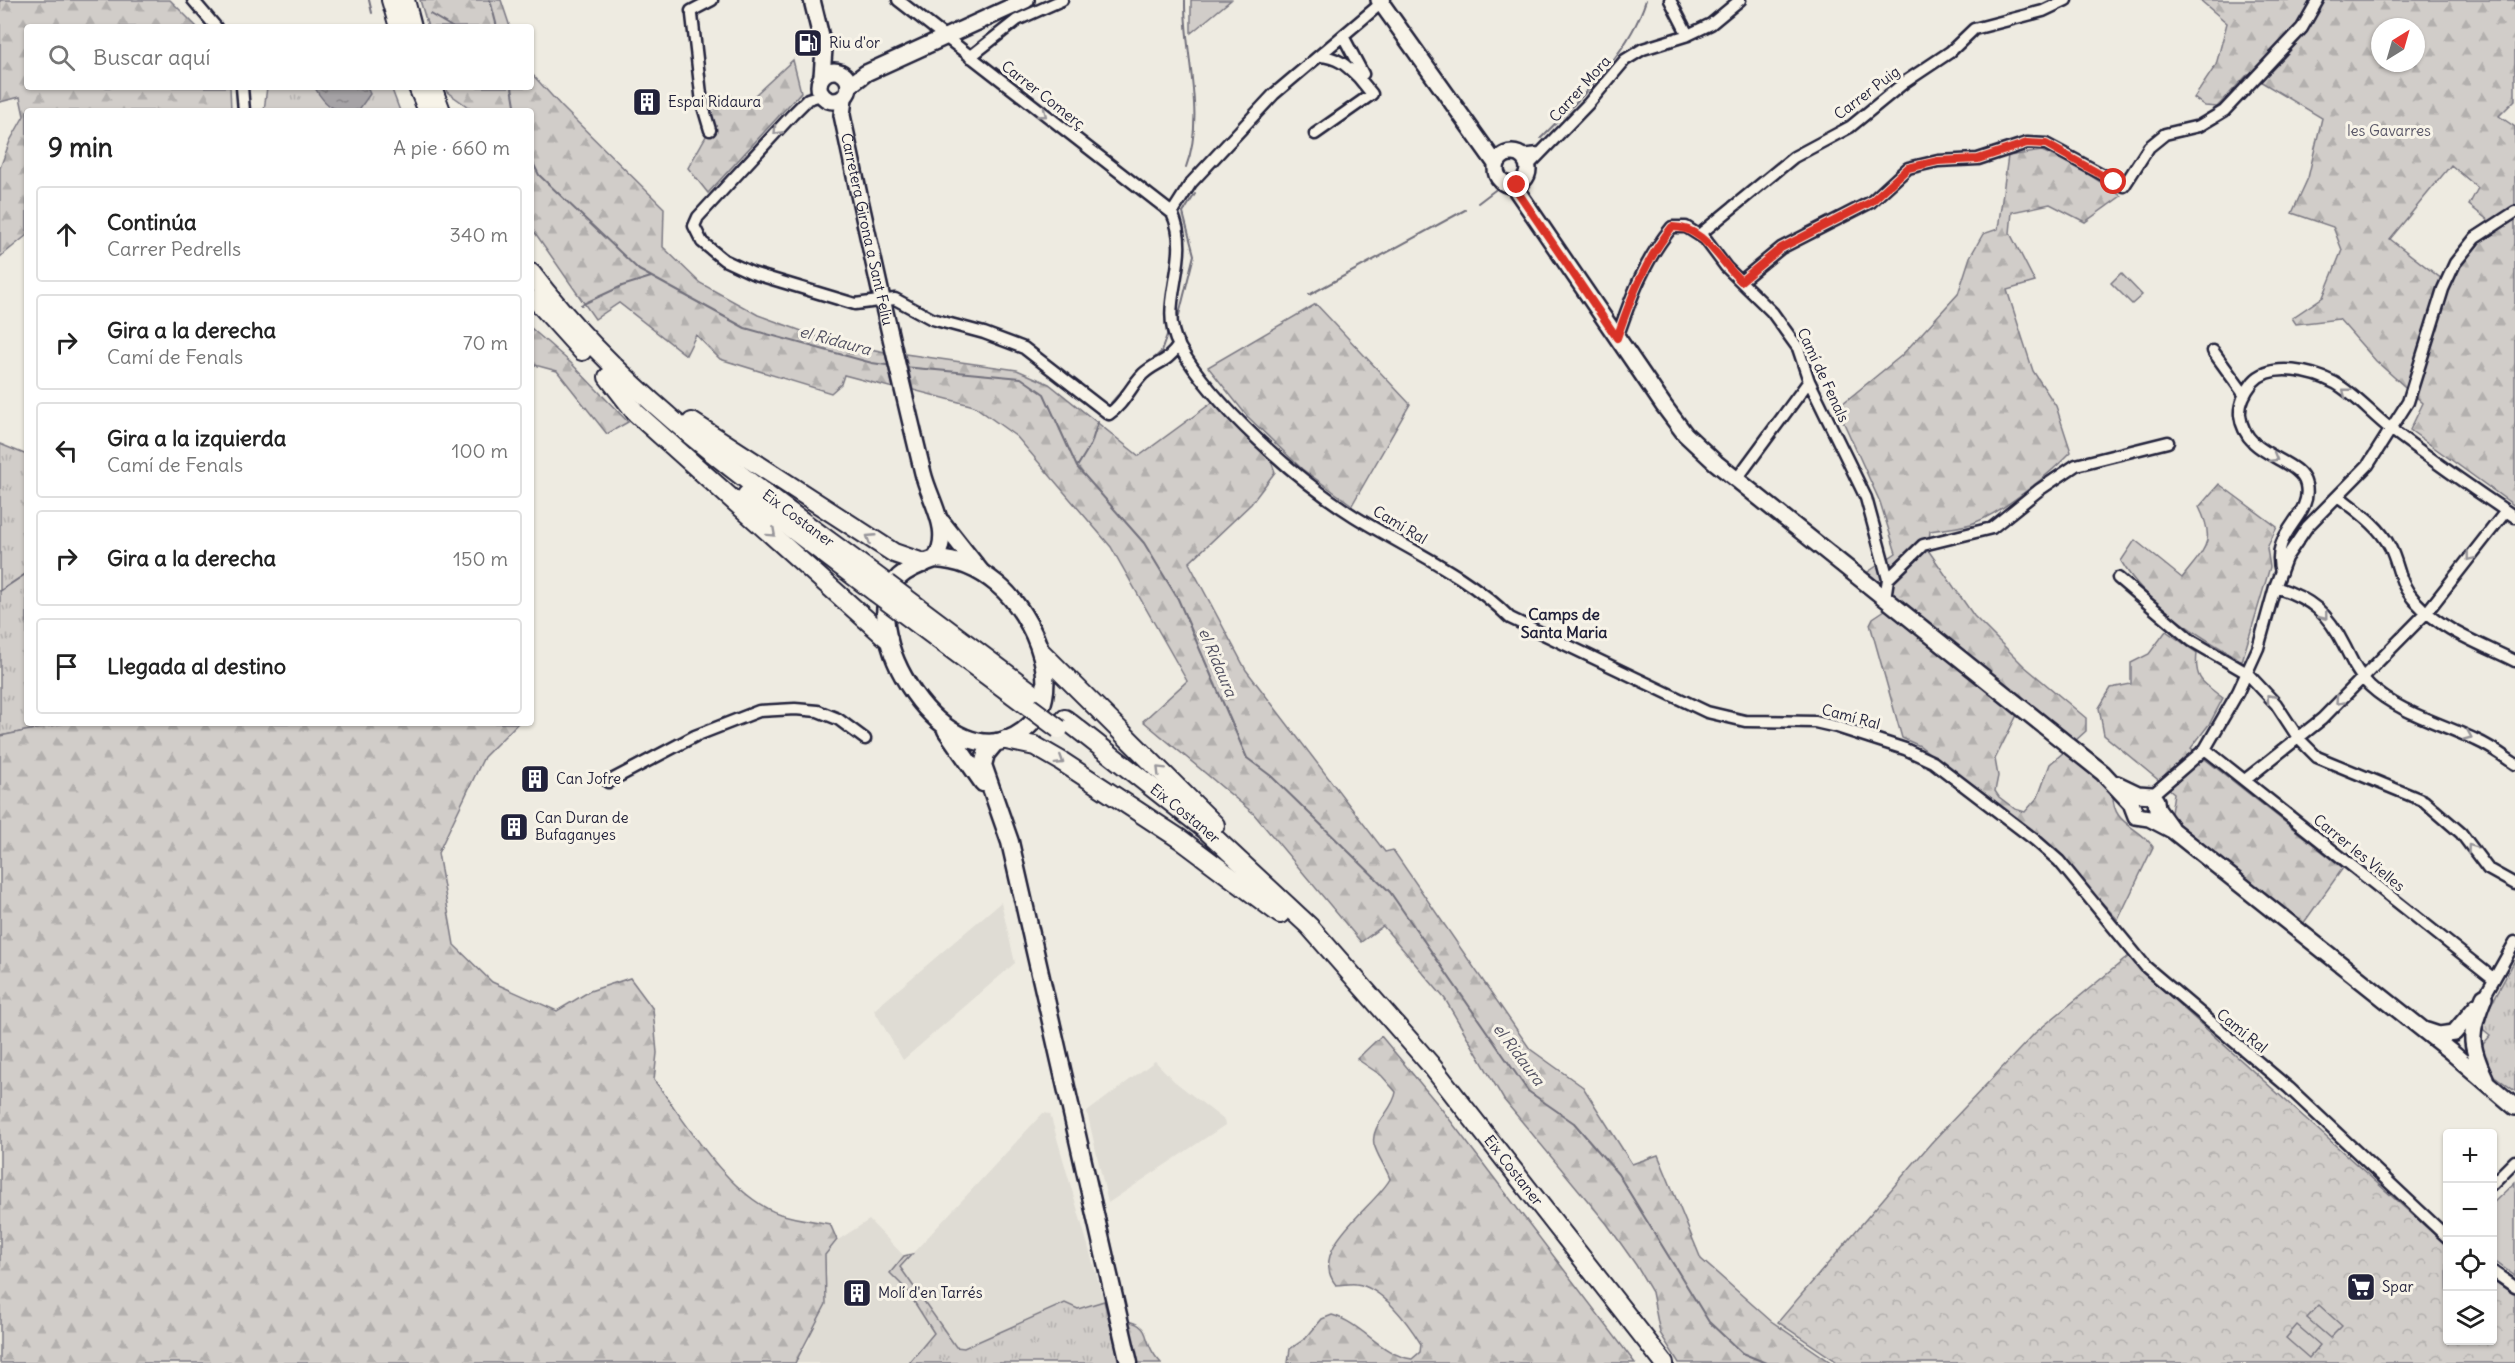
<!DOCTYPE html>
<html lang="es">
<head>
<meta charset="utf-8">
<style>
	:root { --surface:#fff; --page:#f6f6f6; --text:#222; --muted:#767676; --line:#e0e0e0 }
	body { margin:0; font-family:Delius,sans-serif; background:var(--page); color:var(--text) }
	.controls { position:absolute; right:18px; bottom:18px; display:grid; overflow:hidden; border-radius:6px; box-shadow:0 2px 4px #0004 }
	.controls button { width:54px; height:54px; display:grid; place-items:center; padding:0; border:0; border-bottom:2px solid var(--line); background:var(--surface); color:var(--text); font:30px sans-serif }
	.compass { position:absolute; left:2371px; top:18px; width:54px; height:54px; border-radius:50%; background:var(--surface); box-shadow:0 2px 4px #0004; rotate:37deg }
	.stop { position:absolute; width:18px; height:18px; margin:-14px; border:4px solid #d93025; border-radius:50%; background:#fff }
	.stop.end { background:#d93025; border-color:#fff; box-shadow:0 2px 6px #0008 }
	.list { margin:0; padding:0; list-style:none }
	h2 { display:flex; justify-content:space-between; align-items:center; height:78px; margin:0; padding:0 24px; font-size:26px }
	h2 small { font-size:20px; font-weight:400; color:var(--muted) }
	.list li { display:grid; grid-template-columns:39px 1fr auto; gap:18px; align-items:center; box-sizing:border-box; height:96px; margin:0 12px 12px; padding:0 12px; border:2px solid var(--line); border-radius:6px }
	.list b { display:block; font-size:22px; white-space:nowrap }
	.list p { margin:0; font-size:20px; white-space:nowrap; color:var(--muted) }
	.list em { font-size:20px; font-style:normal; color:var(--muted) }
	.icon { flex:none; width:33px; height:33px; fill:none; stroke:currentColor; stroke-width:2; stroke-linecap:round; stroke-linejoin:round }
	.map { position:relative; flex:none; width:2515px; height:1363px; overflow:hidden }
	.search { position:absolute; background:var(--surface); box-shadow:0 2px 4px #0004; left:24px; top:24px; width:510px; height:66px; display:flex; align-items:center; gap:15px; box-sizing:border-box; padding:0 21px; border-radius:6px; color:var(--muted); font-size:22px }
	.panel { position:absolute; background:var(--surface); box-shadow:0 2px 4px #0004; left:24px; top:108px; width:510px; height:618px; border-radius:6px }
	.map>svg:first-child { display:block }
	.built { fill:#dfdcd4 }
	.grass { fill:url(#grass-tufts); stroke:#7a7882; stroke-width:1.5 }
	.forest { fill:url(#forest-firs); stroke:#7a7882; stroke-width:1.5; fill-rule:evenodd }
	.park { fill:url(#park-crowns); stroke:#7a7882; stroke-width:1.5 }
	.garden { fill:#d1cdc9; stroke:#7a7882; stroke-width:1.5 }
	.water { fill:url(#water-ripples); stroke:#716f7b; stroke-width:1.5 }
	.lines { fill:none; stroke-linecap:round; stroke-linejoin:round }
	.stream { stroke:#716f7b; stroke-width:2 }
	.street-casing { stroke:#22223b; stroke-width:15 }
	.secondary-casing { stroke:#22223b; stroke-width:20 }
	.primary-casing { stroke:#22223b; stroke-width:21 }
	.highway-casing { stroke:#22223b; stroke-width:22 }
	.street { stroke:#f7f3e8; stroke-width:10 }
	.secondary { stroke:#f7f3e8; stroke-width:15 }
	.primary { stroke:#f7f3e8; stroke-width:16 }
	.highway { stroke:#f7f3e8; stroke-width:18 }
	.highway-bridge-casing { stroke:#22223b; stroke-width:22; stroke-linecap:butt }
	.highway-bridge { stroke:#f7f3e8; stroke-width:18 }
	.oneway { stroke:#97959a }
	.route { stroke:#d93025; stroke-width:8 }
	.labels { text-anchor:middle; stroke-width:6; stroke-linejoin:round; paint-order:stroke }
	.poi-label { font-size:15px; fill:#22223b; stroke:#f7f3e8; text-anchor:start }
	.street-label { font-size:15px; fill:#22223b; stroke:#f7f3e8 }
	.park-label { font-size:15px; fill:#575566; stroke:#f7f3e8 }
	.water-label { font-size:16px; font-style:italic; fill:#504f60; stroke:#f7f3e8 }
	.neighbourhood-label { font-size:16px; font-weight:bold; fill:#22223b; stroke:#f7f3e8 }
</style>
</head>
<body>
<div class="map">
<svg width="2515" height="1363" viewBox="0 0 2515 1363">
	<defs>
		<pattern id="grass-tufts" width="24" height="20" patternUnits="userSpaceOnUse" patternTransform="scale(1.5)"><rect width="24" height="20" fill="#d1cdc9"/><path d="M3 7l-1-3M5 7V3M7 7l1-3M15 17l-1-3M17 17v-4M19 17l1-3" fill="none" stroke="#b3b0ae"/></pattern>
		<pattern id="forest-firs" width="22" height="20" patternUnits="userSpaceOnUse" patternTransform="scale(1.5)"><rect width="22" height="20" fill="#d1cdc9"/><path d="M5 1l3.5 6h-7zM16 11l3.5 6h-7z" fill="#b3b0ae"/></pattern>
		<pattern id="park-crowns" width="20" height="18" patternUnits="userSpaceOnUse" patternTransform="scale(1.5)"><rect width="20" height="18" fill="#d1cdc9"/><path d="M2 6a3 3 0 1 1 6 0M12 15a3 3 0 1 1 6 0" fill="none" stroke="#b3b0ae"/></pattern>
		<pattern id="water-ripples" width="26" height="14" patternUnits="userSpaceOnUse" patternTransform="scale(1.5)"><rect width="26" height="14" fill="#a6a3a6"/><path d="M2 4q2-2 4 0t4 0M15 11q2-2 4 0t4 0" fill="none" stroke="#878488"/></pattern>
	</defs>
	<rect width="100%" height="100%" fill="#eeebe1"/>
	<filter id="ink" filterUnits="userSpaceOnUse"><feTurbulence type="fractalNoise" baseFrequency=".0167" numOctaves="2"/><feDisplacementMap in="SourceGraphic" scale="12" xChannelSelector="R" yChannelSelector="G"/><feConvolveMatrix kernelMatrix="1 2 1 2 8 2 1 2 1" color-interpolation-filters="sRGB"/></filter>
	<g filter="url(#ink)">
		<path class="built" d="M1001 902 1015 963 903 1060 874 1010Z
			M1155 1061 1174 1081 1224 1120 1225 1125 1108 1203 1087 1112Z
			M1043 1113 1050 1114 1104 1301 964 1348 956 1347 900 1267Z
			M869 1220 904 1256 891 1273 906 1289 934 1333 909 1363H795L809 1341 827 1275 825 1255 838 1240Z"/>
		<path class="grass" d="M267 87H391L400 111H264Z
			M0 444 27 455V723H65L0 736Z
			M2515 960V1091L2485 1069 2479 1049 2490 1036 2479 1027Z
			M912 1254 900 1267 956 1347 964 1348 1065 1303 1078 1309 1104 1301 1120 1363H909L934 1333 906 1289 890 1273 904 1256Z"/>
		<path class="forest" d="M0 0H170L197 27H27V87H230L231 111H27V235L0 257V168L10 141 24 116 20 97 0 102Z
			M420 0H501L510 27H428Z
			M2200 0H2515V100L2499 116 2515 127V506L2410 430 2423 403 2376 361 2339 319 2296 324 2292 318 2323 297 2342 250 2333 227 2292 213 2308 178 2322 118 2248 74 2217 107 2205 106 2194 98 2216 65 2227 23ZM2380 27H2416V63H2380ZM2451 165 2478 188 2469 205 2489 221C2466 240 2456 253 2442 279L2390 239Z
			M793 60 801 92 708 193 688 168 706 136 712 109 730 94 741 108Z
			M531 73 562 107 664 208 663 247 700 283 758 315 829 341 885 352 893 388 844 375 841 384 831 393 720 359 696 335 686 355 619 303 595 319 531 227V111H474L447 92 445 87H531Z
			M2042 151 2076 166 2121 196 2085 222 2050 204 2012 212 2010 233 2035 282 2007 290 2033 371 2056 406 2071 452C2050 474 2004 511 1976 522 1963 528 1945 528 1930 531L1928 550 1974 616 2024 666 2086 718V731L2076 740 1865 574 1896 553 1880 502 1837 408 1901 356 1958 294 1970 257 1983 234 1998 229 2008 156Z
			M1316 304 1410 404 1352 505 1302 469 1247 416 1208 367Z
			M531 328 571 363 628 422 607 434 557 371 531 364Z
			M905 354 1017 370 1049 384 1139 456 1213 402 1271 461 1275 472 1251 504 1189 563 1246 670 1385 852 1393 850 1530 1049 1583 1087 1632 1164 1658 1155 1701 1259 1771 1321 1832 1363H1679L1660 1333 1652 1292 1636 1265 1607 1224 1504 1100 1445 999 1383 926 1361 942 1253 813 1143 721 1187 681 1111 547 1017 437 974 406 913 390Z
			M2219 484 2277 527 2267 548 2270 567 2242 661C2197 634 2148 607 2121 561L2135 540 2182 578C2204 549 2217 543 2199 507Z
			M1885 610 1894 614 2017 715 1995 759 1998 776 1995 791 1999 797 2015 809 2025 812 2038 797 2050 764 2064 752 2113 792C2111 826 2139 825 2153 847L2118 920 2095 895 2034 835 1920 746 1902 738 1870 624 1873 618Z
			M2166 631 2197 653C2194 680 2203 683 2223 698L2210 723 2191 748 2343 868 2303 924 2170 819 2174 793 2104 735 2099 708 2111 688 2131 684V663L2149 654Z
			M65 723H518L484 757 438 853 454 945 492 982 557 1011 590 991 630 978 653 1009 657 1053 654 1080C687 1123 728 1196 780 1214 796 1219 814 1221 830 1224L837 1240 825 1255 826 1304 795 1363H0V736Z
			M1381 1036 1440 1107 1635 1363H1288L1290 1349 1306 1338 1322 1319 1332 1315C1362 1323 1381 1355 1412 1359L1420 1352 1421 1344C1408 1323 1382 1287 1356 1284 1350 1283 1343 1285 1336 1285 1306 1248 1375 1207 1390 1179 1386 1167 1377 1156 1374 1144 1370 1125 1394 1110 1396 1092L1382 1076 1357 1059Z
			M1110 1320C1159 1320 1137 1339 1161 1363H1120Z"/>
		<path class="park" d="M2129 956 2152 980 2447 1246 2448 1340H2492L2493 1279 2515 1295V1363H1839L1778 1322 1931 1143 2035 1033Z"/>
		<path class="garden" d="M1191 0H1231L1191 33Z
			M2121 273 2142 295 2132 304 2111 283Z
			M2515 1182V1276L2493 1260 2492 1204Z
			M2319 1305 2342 1326 2330 1338 2307 1318Z
			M2297 1325 2320 1345 2309 1358 2286 1338Z"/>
		<path class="water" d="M367 87 370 94 358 111C335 111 327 109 315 88Z"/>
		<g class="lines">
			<path class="stream" d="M369 0 372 13
				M490 0 497 27
				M1185 0C1184 55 1206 114 1186 167
				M430 14 452 27
				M512 87 516 111
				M1541 138C1580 98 1629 54 1646 0
				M531 159 539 175 639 270 745 328 872 363 893 366
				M1478 203 1499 187
				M1309 295 1465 210
				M581 305 622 286 651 277
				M1178 319 1194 255 1183 213 1195 194
				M1150 362 1161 352 1167 335
				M904 367 1021 378 1044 394 1077 467 1144 543 1178 599 1247 758 1271 776 1390 892 1528 1091 1574 1123 1618 1174 1709 1322 1742 1353 1766 1363
				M1111 403 1139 371
				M1077 467 1091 444 1098 422
				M0 591 27 573"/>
			<g class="street-casing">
				<path id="street" d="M193 0 216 27
					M898 0 1172 213
					M1385 0 1274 94 1191 183 1172 213C1194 259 1156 304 1179 346 1213 405 1297 480 1354 516 1407 549 1467 574 1510 618L1707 712 1745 721 1815 722 1837 727 1905 749 1933 762 2035 840 2059 861 2146 967 2289 1088 2448 1238
					M1670 0 1688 35
					M691 11 712 0
					M692 15 702 103 710 130
					M1319 56C1338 57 1346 65 1359 78L1363 74 1343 36
					M970 57 1017 20 1062 0
					M242 87 244 111
					M821 95 808 99 792 115 698 217 694 226 702 242 724 260 752 273 855 304 895 299 932 319 984 333 1024 348 1109 414C1124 404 1130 387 1143 374 1156 362 1167 363 1179 345
					M1315 134 1372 94 1359 78
					M1520 155 1539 153
					M1528 166 1588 104 1625 60 1643 49 1688 35 1711 24 1740 0
					M1699 235 1794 157 1850 127 1905 82 1950 52 1974 29 2043 11 2066 0
					M1741 281 1781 248 1871 202 1908 168 1938 161 1978 159 2027 143 2046 144 2124 186 2149 147 2165 134 2199 126 2224 111 2302 28 2318 0
					M1617 338C1631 297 1644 261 1672 227H1686L1705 239 1726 267 1772 312 1798 348 1809 381 1866 498 1888 579 1885 598
					M2213 351 2244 394
					M1736 480 1809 381
					M2338 496C2357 511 2379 525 2390 547 2400 567 2398 583 2416 602 2441 630 2481 644 2515 661
					M2281 572C2269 531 2313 518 2306 485 2300 457 2245 459 2240 415 2239 403 2246 391 2253 382 2272 361 2314 372 2335 383 2356 395 2372 415 2392 430 2432 460 2473 489 2515 517
					M2118 578 2192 641 2247 673 2276 704 2299 739 2317 757 2424 801 2461 833 2488 869 2515 884
					M1888 579 1923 545 1992 528 2039 490 2076 465 2168 442
					M2275 587C2311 598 2328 613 2345 647 2352 661 2358 675 2370 686 2399 713 2441 723 2476 740 2490 746 2502 755 2515 764
					M2205 749 2494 979
					M2245 780 2322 719 2427 612 2506 511
					M608 782 695 736 759 711 795 709 818 711 838 719 865 739
					M2152 795 2205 749 2238 692 2258 648 2275 587 2286 558 2307 527 2368 465 2408 402 2443 289 2455 263 2475 238 2515 212
					M2484 997 2515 942
					M2492 1184 2515 1161
					M2492 1271 2515 1287"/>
			</g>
			<g class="secondary-casing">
				<g id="secondary">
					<path d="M812 0 824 49 822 76"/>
					<path d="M1379 0 1496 164"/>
					<circle cx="834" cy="86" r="15"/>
					<path d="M849 86 866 73 1026 0"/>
					<path id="s1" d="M844 98 842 115C867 235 894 354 923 473 930 502 953 531 935 559"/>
					<circle cx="1512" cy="169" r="16"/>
					<path d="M1513 185 1664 406 1685 434 1716 463 2103 773 2131 803 2136 816 2149 818 2172 830 2451 1052 2515 1107"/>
					<path d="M942 522 983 574"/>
					<path d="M2117 784 2138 794 2152 795 2156 801 2157 809 2170 827"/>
					<path d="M2484 997C2470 1033 2468 1042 2485 1078"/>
					<path d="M2427 1031 2439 1035 2454 1033 2477 1006"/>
				</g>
			</g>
			<g class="primary-casing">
				<path id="primary" d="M935 559C959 560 979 569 997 584 1034 614 1070 696 1023 731 947 787 849 625 899 577 909 568 923 563 935 559Z
					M946 730 983 783
					M996 742 986 754 983 765 1010 842 1129 1363"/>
			</g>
			<g class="highway-casing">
				<g id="highway">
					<path d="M391 0 399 27"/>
					<path d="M405 0 412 27"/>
					<path d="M418 87 428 111"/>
					<path d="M432 87 441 111"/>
					<path id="s2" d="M531 273C627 400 761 490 887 584"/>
					<path d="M536 300 582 351"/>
					<path d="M608 377 636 413 888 639"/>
					<path d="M692 422 894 553 923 563"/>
					<path d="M747 495 875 592"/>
					<path d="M1042 653 1215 825"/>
					<path id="s3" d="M1065 719 1205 829 1309 926 1430 1064 1664 1363"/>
					<path d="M1006 740 1035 746 1061 761 1180 839 1280 914"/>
				</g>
			</g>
			<use href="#street" class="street"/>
			<use href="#secondary" class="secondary"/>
			<use href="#primary" class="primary"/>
			<use href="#highway" class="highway"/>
			<g class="highway-bridge-casing">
				<path id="highway-bridge" d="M887 584 1031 692
					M875 592 1059 729"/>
			</g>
			<use href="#highway-bridge" class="highway-bridge"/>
		</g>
		<defs><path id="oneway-chevron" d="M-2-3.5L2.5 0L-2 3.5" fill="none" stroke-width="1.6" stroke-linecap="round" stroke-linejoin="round" transform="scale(1.5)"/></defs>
		<g class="oneway">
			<use href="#oneway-chevron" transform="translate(1043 114) rotate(38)"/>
			<use href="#oneway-chevron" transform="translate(777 131) rotate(132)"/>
			<use href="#oneway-chevron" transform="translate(2346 392) rotate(-142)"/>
			<use href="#oneway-chevron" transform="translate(2274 458) rotate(30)"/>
			<use href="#oneway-chevron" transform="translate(772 533) rotate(42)"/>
			<use href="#oneway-chevron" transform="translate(870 538) rotate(-147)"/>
			<use href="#oneway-chevron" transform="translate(2470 557) rotate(128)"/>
			<use href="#oneway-chevron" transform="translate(2324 616) rotate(51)"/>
			<use href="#oneway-chevron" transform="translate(2270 698) rotate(-132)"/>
			<use href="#oneway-chevron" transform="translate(2339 701) rotate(133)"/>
			<use href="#oneway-chevron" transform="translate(2468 736) rotate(23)"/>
			<use href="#oneway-chevron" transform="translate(1060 761) rotate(32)"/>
			<use href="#oneway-chevron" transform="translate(1160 770) rotate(-135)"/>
			<use href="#oneway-chevron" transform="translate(2471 848) rotate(-126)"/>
		</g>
	</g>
	<g class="lines" filter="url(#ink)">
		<path class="route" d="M1517 185H1513L1617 338C1631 297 1645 261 1672 227 1705 227 1718 260 1741 281L1781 248 1871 202 1908 168 1938 161 1978 159 2027 143 2046 144 2114 182"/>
	</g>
	<defs>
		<g id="fuel-square" transform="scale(1.5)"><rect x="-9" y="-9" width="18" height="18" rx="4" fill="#22223b" stroke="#f7f3e8"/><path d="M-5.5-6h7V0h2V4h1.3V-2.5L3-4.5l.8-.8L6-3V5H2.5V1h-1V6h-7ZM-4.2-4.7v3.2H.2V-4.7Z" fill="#fff"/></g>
		<g id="building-square" transform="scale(1.5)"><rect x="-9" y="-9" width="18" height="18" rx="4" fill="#22223b" stroke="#f7f3e8"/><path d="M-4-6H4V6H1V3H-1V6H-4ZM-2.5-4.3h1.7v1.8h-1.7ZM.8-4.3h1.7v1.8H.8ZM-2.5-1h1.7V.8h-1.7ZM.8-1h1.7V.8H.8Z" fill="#fff"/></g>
		<g id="supermarket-square" transform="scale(1.5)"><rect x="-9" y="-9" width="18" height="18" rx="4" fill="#22223b" stroke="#f7f3e8"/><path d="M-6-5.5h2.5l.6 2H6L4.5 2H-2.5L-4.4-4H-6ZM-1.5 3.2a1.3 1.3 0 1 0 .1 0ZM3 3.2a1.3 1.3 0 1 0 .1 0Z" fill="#fff"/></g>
	</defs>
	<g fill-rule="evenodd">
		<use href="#fuel-square" x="808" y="43"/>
		<use href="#building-square" x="647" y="102"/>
		<use href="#building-square" x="535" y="779"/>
		<use href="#building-square" x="514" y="827"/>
		<use href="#supermarket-square" x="2361" y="1287"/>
		<use href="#building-square" x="857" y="1293"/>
	</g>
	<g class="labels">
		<g class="poi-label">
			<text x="829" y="48">Riu d'or</text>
			<text x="668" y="107">Espai Ridaura</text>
			<text x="556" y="784">Can Jofre</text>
			<text x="535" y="823">Can Duran de<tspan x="535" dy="17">Bufaganyes</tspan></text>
			<text x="2382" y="1292">Spar</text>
			<text x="878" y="1298">Molí d'en Tarrés</text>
		</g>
		<g class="street-label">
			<text transform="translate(1580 89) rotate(-48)" y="5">Carrer Mora</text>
			<text transform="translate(1867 93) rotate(-37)" y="5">Carrer Puig</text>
			<text transform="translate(1043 95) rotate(38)" y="5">Carrer Comerç</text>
			<text dy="5" stroke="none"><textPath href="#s1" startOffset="134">Carretera Girona a Sant Feliu</textPath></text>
			<text transform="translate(1823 375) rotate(65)" y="5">Camí de Fenals</text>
			<text dy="5" stroke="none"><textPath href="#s2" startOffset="364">Eix Costaner</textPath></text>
			<text transform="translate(1400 525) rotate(31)" y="5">Camí Ral</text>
			<text transform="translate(1851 717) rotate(15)" y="5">Camí Ral</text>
			<text dy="5" stroke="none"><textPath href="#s3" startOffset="153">Eix Costaner</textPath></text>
			<text transform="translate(2359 853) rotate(39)" y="5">Carrer les Vielles</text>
			<text transform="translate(2242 1031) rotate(39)" y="5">Camí Ral</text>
			<text dy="5" stroke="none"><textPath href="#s3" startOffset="639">Eix Costaner</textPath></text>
		</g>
		<g class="park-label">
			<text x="2389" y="136">les Gavarres</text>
		</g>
		<g class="water-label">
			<text transform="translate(835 340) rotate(15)" y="6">el Ridaura</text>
			<text transform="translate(1218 662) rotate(67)" y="6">el Ridaura</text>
			<text transform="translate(1519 1054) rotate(53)" y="6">el Ridaura</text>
		</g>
		<g class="neighbourhood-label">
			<text x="1564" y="620">Camps de<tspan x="1564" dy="18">Santa Maria</tspan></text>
		</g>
	</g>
</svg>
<div class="controls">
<button>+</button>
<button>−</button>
<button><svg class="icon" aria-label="locate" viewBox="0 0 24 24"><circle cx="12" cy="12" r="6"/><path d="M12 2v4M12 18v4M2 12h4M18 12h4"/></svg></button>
<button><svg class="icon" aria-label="layers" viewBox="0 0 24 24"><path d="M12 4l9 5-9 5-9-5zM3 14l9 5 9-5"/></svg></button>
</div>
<svg class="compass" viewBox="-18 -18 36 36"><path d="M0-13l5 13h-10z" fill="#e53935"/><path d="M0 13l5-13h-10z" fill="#767676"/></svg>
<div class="stop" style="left:2114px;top:182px"></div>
<div class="stop end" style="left:1517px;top:185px"></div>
<div class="search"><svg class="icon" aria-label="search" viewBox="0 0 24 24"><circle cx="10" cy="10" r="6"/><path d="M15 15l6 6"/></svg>Buscar aquí</div>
<section class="panel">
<h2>9 min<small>A pie · 660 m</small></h2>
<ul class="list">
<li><svg class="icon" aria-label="ahead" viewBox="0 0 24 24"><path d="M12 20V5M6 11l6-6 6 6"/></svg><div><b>Continúa</b><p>Carrer Pedrells</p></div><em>340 m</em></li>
<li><svg class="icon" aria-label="right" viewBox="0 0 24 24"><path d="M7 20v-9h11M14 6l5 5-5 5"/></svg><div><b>Gira a la derecha</b><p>Camí de Fenals</p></div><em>70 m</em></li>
<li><svg class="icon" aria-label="left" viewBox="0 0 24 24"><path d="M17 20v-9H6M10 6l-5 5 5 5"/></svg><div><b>Gira a la izquierda</b><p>Camí de Fenals</p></div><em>100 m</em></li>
<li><svg class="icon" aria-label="right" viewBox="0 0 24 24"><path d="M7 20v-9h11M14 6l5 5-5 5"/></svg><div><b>Gira a la derecha</b></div><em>150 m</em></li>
<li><svg class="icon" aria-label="arrive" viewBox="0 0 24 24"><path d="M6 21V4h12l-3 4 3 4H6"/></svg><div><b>Llegada al destino</b></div></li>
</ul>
</section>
</div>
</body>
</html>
